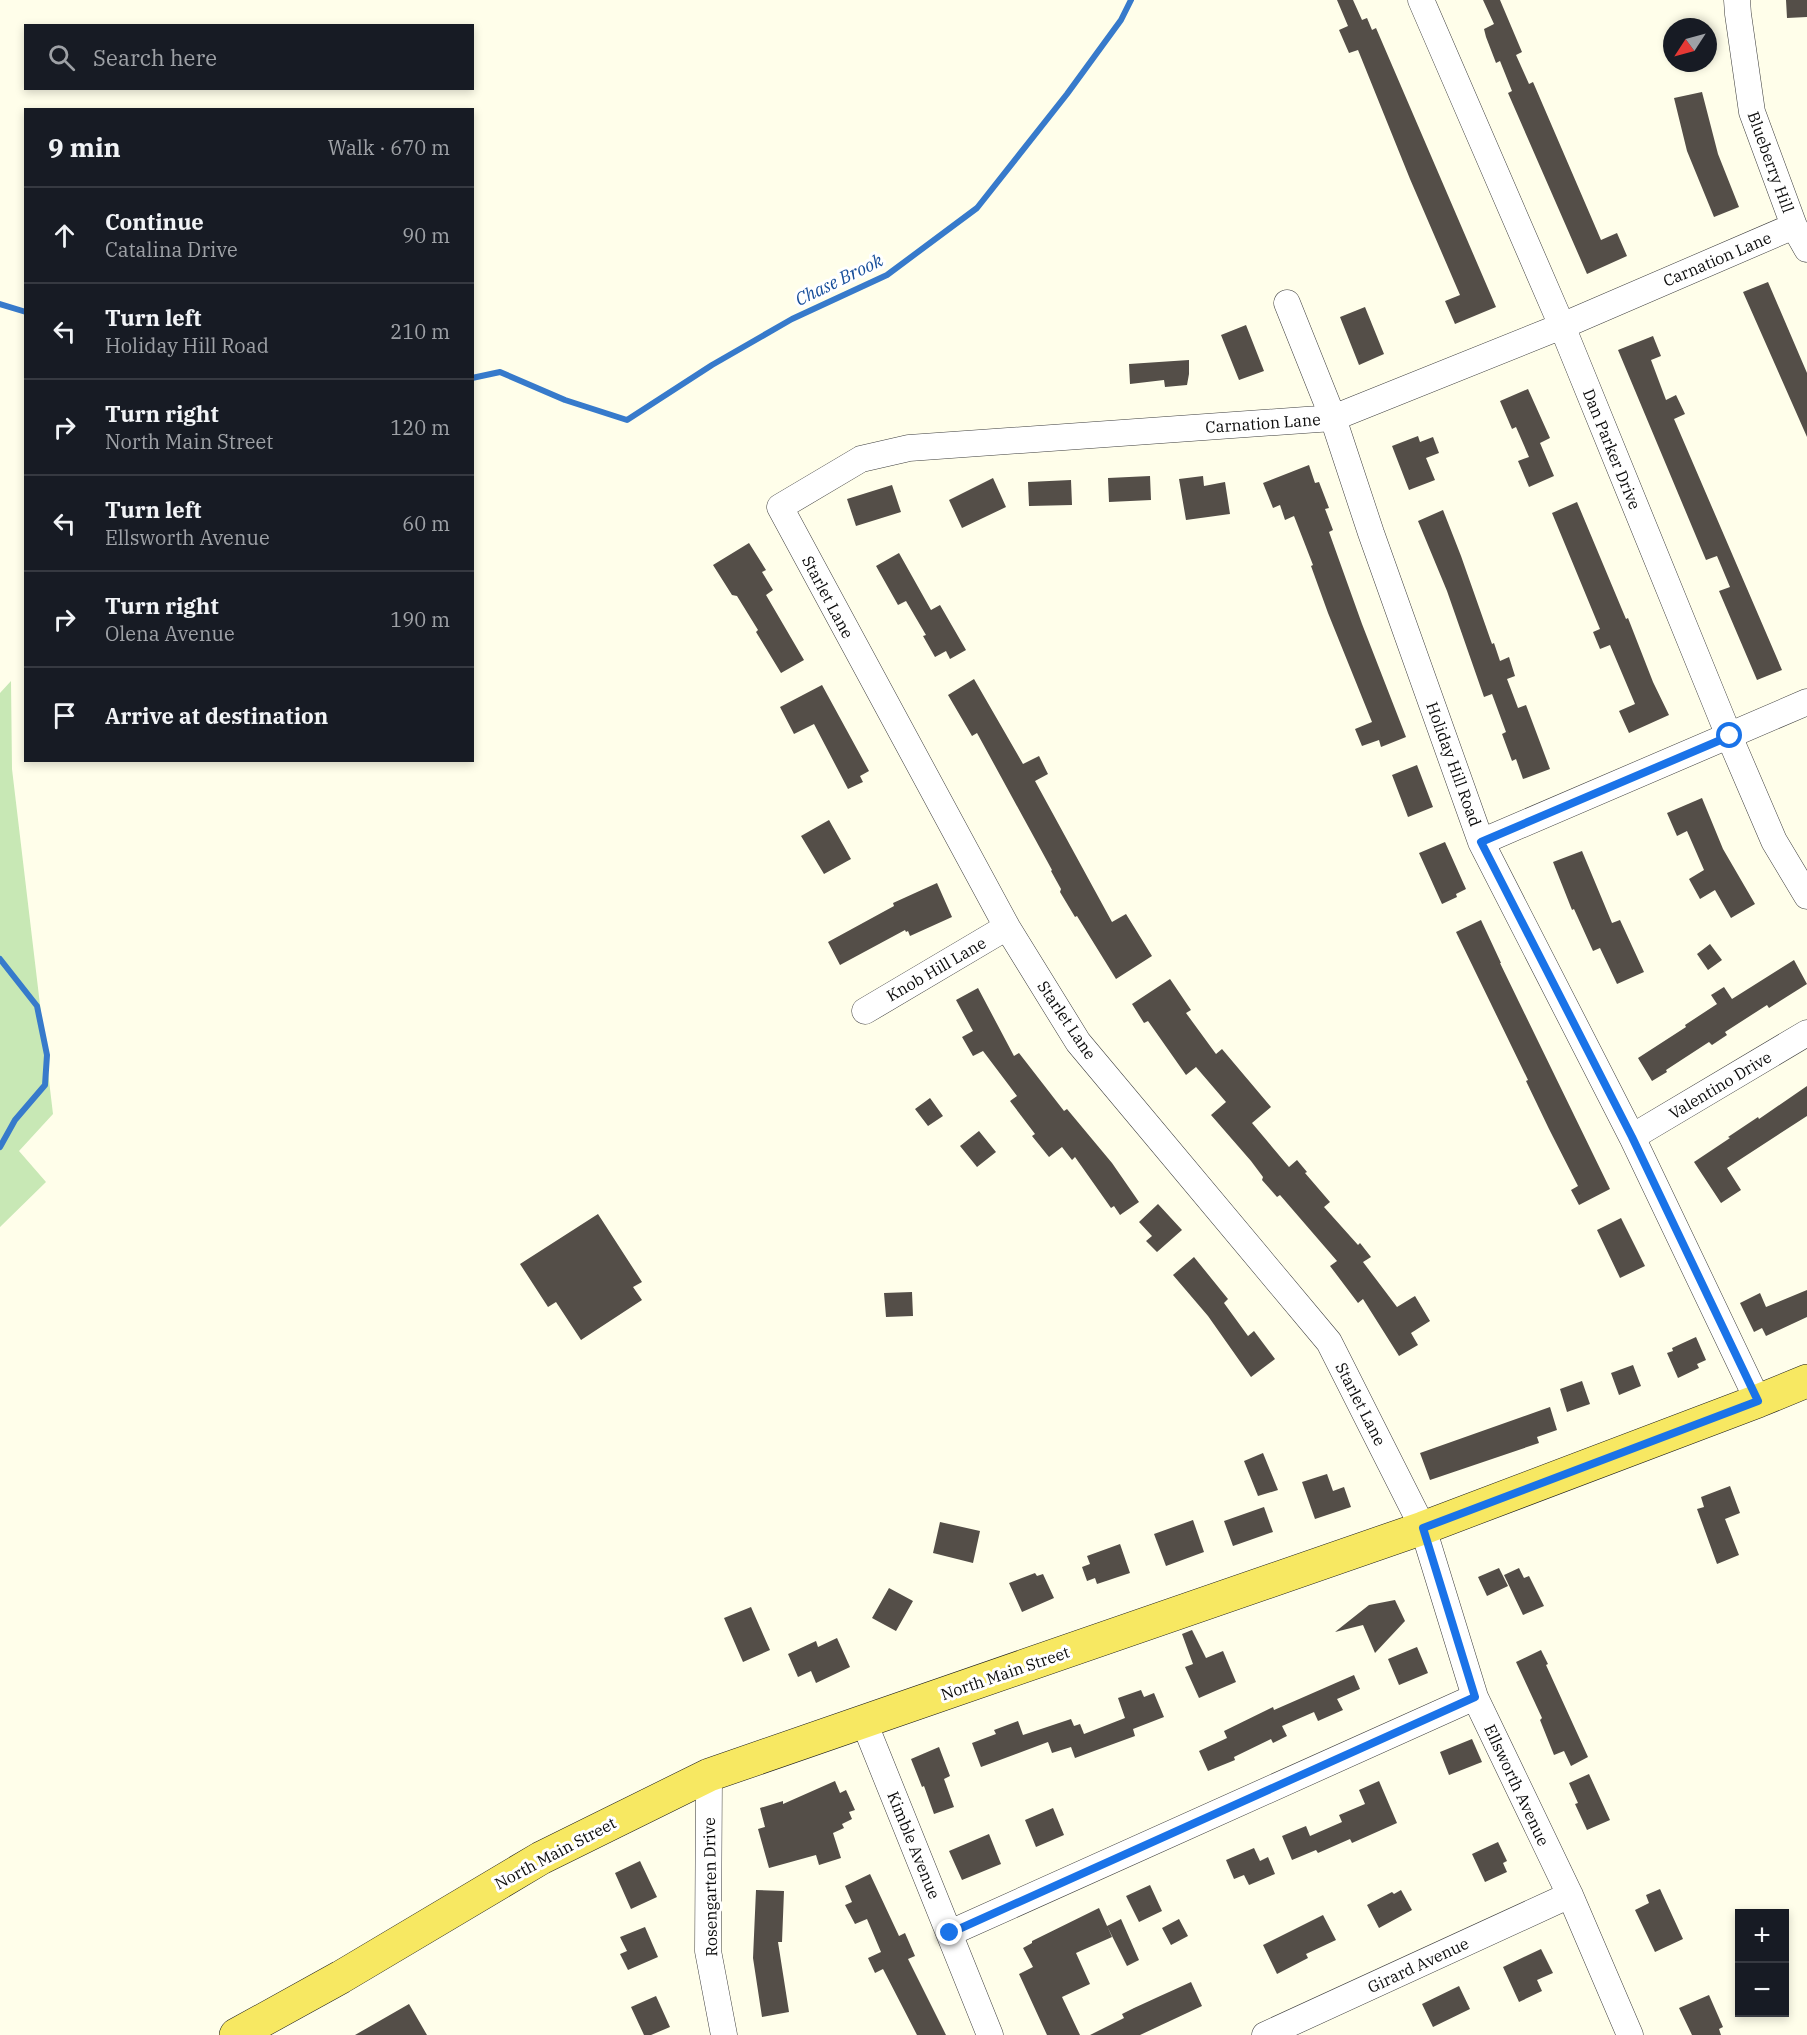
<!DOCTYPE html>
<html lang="en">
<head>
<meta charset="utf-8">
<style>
	:root { --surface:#171b24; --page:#242831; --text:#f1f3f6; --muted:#9ea1a6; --line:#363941 }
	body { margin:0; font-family:"IBM Plex Serif",serif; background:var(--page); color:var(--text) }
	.controls { position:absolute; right:18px; bottom:18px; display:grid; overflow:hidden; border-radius:0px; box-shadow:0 3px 9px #0003 }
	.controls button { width:54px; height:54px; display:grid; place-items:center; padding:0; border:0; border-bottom:2px solid var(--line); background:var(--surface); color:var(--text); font:30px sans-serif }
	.compass { position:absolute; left:1663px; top:18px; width:54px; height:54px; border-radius:50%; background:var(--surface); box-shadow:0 3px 9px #0003; rotate:234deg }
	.stop { position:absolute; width:18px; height:18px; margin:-14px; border:4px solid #1a73e8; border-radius:50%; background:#fff }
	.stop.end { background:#1a73e8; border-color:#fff; box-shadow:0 2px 6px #0008 }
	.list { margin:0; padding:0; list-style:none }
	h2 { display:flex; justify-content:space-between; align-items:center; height:78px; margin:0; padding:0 24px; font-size:26px }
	h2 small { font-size:20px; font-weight:400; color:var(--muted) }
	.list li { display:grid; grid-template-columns:39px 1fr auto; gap:18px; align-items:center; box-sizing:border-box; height:96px; padding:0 24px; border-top:2px solid var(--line) }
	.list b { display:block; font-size:22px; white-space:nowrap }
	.list p { margin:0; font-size:20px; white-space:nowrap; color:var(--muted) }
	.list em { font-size:20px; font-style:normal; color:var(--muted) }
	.icon { flex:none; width:33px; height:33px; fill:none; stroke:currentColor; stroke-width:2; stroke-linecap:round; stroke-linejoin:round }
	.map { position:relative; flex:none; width:1807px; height:2035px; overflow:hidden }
	.search { position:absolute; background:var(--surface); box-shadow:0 3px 9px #0003; left:24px; top:24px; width:450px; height:66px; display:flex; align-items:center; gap:15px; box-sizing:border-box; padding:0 21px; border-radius:0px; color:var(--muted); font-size:22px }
	.panel { position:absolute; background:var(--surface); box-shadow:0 3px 9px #0003; left:24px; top:108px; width:450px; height:654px; border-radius:0px }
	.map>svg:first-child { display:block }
	.green { fill:#c8e8b5 }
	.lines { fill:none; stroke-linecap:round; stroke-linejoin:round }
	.stream { stroke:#377acb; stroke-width:6 }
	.building { fill:#544e48 }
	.minor-casing { stroke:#3e3e3e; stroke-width:27 }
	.major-casing { stroke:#1c1c1c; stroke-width:34 }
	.minor { stroke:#fff; stroke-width:26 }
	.major { stroke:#f7e862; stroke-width:33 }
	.route { stroke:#1a73e8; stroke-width:8 }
	.labels { text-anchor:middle; stroke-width:6; stroke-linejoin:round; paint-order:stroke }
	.street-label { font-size:16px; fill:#0b0b0b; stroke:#fff }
	.water-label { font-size:18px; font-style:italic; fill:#174e9a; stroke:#fff }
</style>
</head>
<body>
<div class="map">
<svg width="1807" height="2035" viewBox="0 0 1807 2035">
	<rect width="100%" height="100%" fill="#fffeea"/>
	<path class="green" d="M11 681 12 769 53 1114 19 1151 46 1182 0 1227V693Z"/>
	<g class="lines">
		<path class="stream" d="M0 304 26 312
			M472 378 500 372 565 400 627 420 712 365 792 319 887 275 977 208 1067 94 1121 20 1131 0
			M0 959 37 1006 47 1055 45 1085 15 1120 0 1147"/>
	</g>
	<path class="building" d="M1337 0H1353L1362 20 1367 18 1372 30 1376 28 1496 307 1455 324 1445 301 1460 295 1410 179 1358 50 1349 53 1339 30 1348 26Z
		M1483 0H1500L1522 52 1516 55 1529 84 1533 82 1601 240 1617 233 1627 256 1587 274 1508 93 1512 91 1500 61 1496 63 1486 37 1484 29 1494 24Z
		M1786 0H1807V17L1787 18Z
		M1702 92 1718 154 1739 207 1714 217 1687 151 1674 98Z
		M1768 282 1807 373V437L1743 292Z
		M1365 307 1384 354 1359 365 1340 317Z
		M1246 325 1264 371 1239 380 1221 335Z
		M1653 336 1661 356 1651 360 1666 400 1676 395 1685 414 1674 419 1782 670 1757 680 1719 591 1730 587 1717 556 1706 560 1618 350Z
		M1189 360V374L1187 385 1165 387 1164 380 1130 384 1129 364Z
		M1528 389 1550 438 1540 443 1554 476 1529 487 1518 461 1529 457 1516 427 1512 429 1500 401Z
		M1418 436 1420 442 1433 437 1439 453 1426 458 1435 480 1409 490 1392 446Z
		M1309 465 1315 483 1319 482 1329 508 1325 509 1333 530 1329 532 1362 624 1406 737 1381 747 1379 740 1362 746 1355 729 1372 722 1328 613 1311 566 1313 565 1294 516 1285 520 1280 505 1273 508 1263 483Z
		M1150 476 1151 500 1109 502 1108 478Z
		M1203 476 1204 486 1225 482 1230 514 1186 520 1179 479Z
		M993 478 1006 507 962 528 949 500Z
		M1071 480 1072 505 1029 506 1028 482Z
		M892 485 901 512 856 526 847 499Z
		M1577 502 1626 619 1628 618 1653 682 1669 715 1629 733 1619 711 1635 704 1610 645 1600 649 1593 632 1600 629 1552 513Z
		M1443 510 1461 556 1492 644 1494 643 1500 661 1509 657 1515 676 1507 679 1518 708 1526 705 1550 769 1523 779 1516 759 1512 761 1502 734 1506 732 1492 694 1484 697 1447 591 1418 521Z
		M749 543 766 570 762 572 773 590 766 595 804 660 781 673 756 632 758 630 737 596 732 595 713 565Z
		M899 553 931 610 940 605 966 650 950 659 946 651 935 657 923 636 926 635 906 601 898 605 876 566Z
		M974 679 1023 764 1039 756 1048 774 1035 781 1112 922 1126 914 1152 956 1116 979 1077 916 1075 917 1060 892 1061 889 1051 871 1052 870 977 733 972 736 948 695Z
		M822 685 869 771 860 776 863 782 848 789 814 724 794 734 780 707Z
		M1417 765 1433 807 1408 817 1392 775Z
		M1702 798 1723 849 1755 904 1731 918 1715 890 1700 899 1689 879 1704 870 1687 831 1677 836 1667 813Z
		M829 820 851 859 824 874 801 836Z
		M1445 842 1466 889 1456 894 1457 897 1442 904 1419 853Z
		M1582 851 1612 923 1620 920 1644 972 1617 984 1600 948 1593 951 1574 909 1572 910 1553 862Z
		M937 883 952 917 910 936 908 931 906 932 905 930 840 965 828 942 894 906 893 903Z
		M1481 920 1501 963H1500L1610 1189 1579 1205 1571 1190 1578 1186 1549 1129 1526 1081 1528 1080 1456 932Z
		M1710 944 1722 960 1708 970 1697 954Z
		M1794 960 1807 984 1769 1008 1767 1005 1725 1032 1727 1035 1712 1045 1709 1042 1666 1070 1667 1072 1652 1081 1638 1058 1686 1027 1685 1025 1717 1004 1711 995 1724 987 1732 999Z
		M1170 979 1191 1010 1186 1013 1216 1054 1222 1049 1271 1107 1252 1123 1289 1167 1297 1160 1307 1172 1305 1173 1330 1202 1324 1207 1358 1245 1360 1243 1371 1257 1363 1262 1397 1307 1415 1296 1430 1321 1411 1333 1418 1345 1399 1356 1363 1299 1358 1303 1330 1266 1337 1261 1280 1195 1277 1197 1262 1180 1263 1177 1251 1161 1211 1115 1226 1102 1196 1067 1186 1075 1148 1021 1144 1023 1132 1004Z
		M978 988 1014 1056 1019 1053 1064 1111 1067 1109 1112 1163 1139 1202 1120 1215 1114 1206 1111 1208 1075 1157 1072 1160 1062 1147 1049 1157 1032 1136 1035 1134 1010 1101 1017 1096 983 1051 973 1056 962 1037 973 1031 956 1000Z
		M1807 1086V1116L1727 1168 1741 1190 1721 1203 1694 1162 1730 1138 1728 1137 1758 1117 1759 1119Z
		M930 1098 943 1116 928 1126 915 1109Z
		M979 1131 996 1152 977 1167 960 1146Z
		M1158 1204 1182 1230 1157 1252 1146 1241 1152 1236 1139 1222Z
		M598 1214 642 1282 633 1287 642 1300 581 1340 556 1302 548 1307 520 1264Z
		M1621 1218 1645 1266 1620 1278 1597 1230Z
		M1194 1257 1228 1299 1224 1303 1248 1336 1254 1331 1275 1359 1251 1377 1208 1316 1173 1275Z
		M1807 1290V1317L1766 1336 1762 1328 1754 1332 1740 1303 1760 1293 1766 1307Z
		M912 1292 913 1316 886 1317 884 1293Z
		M1696 1337 1706 1360 1697 1364 1699 1368 1678 1378 1667 1353 1673 1351 1672 1348Z
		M1633 1365 1641 1386 1619 1395 1611 1373Z
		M1582 1381 1590 1404 1567 1412 1560 1389Z
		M1550 1407 1557 1430 1537 1437 1539 1443 1430 1480 1420 1453Z
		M1263 1453 1278 1490 1258 1496 1244 1461Z
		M1327 1474 1333 1491 1344 1487 1351 1507 1315 1519 1302 1482Z
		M1730 1486 1740 1513 1725 1519 1739 1555 1717 1564 1697 1509 1704 1507 1701 1497Z
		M1264 1507 1273 1532 1233 1546 1224 1521Z
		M1193 1520 1204 1552 1166 1566 1154 1534Z
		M940 1522 980 1531 973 1563 933 1553Z
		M1120 1544 1130 1573 1097 1584 1095 1578 1087 1581 1082 1567 1090 1564 1087 1556Z
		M1499 1568 1508 1586 1487 1596 1478 1577Z
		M1519 1568 1524 1578 1529 1576 1544 1606 1523 1615 1504 1575Z
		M1035 1573 1037 1576 1043 1574 1054 1598 1022 1612 1009 1583Z
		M889 1588 913 1601 896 1631 872 1618Z
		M1395 1600 1405 1621 1375 1653 1363 1625 1335 1632 1369 1605Z
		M751 1607 770 1650 743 1662 724 1618Z
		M1192 1630 1206 1658 1223 1651 1236 1682 1199 1698 1185 1667 1193 1664 1182 1634Z
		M837 1638 850 1667 816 1683 811 1671 798 1677 788 1654 816 1641 818 1647Z
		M1417 1647 1428 1673 1399 1685 1388 1659Z
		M1541 1650 1548 1664 1546 1665 1588 1757 1571 1766 1564 1751 1554 1755 1540 1720 1542 1718 1516 1662Z
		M1354 1675 1360 1689 1337 1699 1343 1710 1318 1721 1314 1712 1282 1726 1287 1736 1273 1743 1271 1739 1234 1757 1235 1760 1208 1771 1199 1751 1227 1738 1224 1731 1273 1707 1274 1710Z
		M1141 1690 1144 1697 1154 1693 1164 1717 1133 1729 1135 1736 1075 1758 1071 1747 1052 1753 1048 1742 981 1767 972 1743 996 1734 994 1730 1018 1721 1023 1735 1071 1719 1074 1726 1080 1724 1084 1734 1125 1718 1118 1698Z
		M1472 1739 1482 1762 1449 1775 1440 1752Z
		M939 1747 950 1776 944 1779 954 1807 934 1814 924 1786 922 1787 911 1759Z
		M1589 1774 1610 1820 1587 1830 1575 1804 1578 1803 1569 1783Z
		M835 1781 840 1793 846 1790 855 1810 849 1812 852 1819 842 1824 844 1828 833 1833 841 1858 819 1865 816 1855 769 1868 758 1829 765 1827 760 1808 783 1801V1804Z
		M1379 1781 1397 1823 1352 1843 1350 1839 1318 1853 1316 1850 1292 1860 1282 1836 1306 1826 1310 1836 1342 1822 1339 1815 1365 1804 1359 1790Z
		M1053 1808 1064 1835 1036 1847 1025 1820Z
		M989 1834 1001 1864 962 1880 949 1851Z
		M1498 1842 1507 1861 1503 1863 1507 1872 1485 1882 1472 1854Z
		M1254 1848 1260 1861 1268 1857 1275 1874 1249 1885 1244 1875 1234 1879 1226 1860Z
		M640 1861 657 1897 631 1909 615 1873Z
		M870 1874 899 1936 905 1933 915 1956 908 1959 946 2035H917L883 1969 875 1973 868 1958 881 1952 867 1919 855 1924 845 1905 852 1902 845 1886Z
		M1150 1885 1162 1911 1139 1922 1126 1896Z
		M1660 1889 1683 1939 1655 1952 1635 1910 1649 1903 1646 1895Z
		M756 1890 784 1891 782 1942H778L789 2012 762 2017 753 1958Z
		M1401 1890 1412 1910 1379 1928 1367 1905 1392 1892 1394 1894Z
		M1099 1908 1112 1937 1076 1953 1090 1984 1062 1997 1080 2035H1047L1019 1974 1033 1967 1023 1948 1032 1943V1941Z
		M1323 1915 1336 1940 1306 1954 1308 1958 1277 1974 1263 1945Z
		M1121 1919 1139 1960 1127 1966 1107 1926Z
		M1179 1919 1188 1936 1171 1945 1162 1928Z
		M645 1927 658 1957 628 1970 620 1954 627 1951 620 1937Z
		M1541 1949 1553 1973 1537 1980 1542 1991 1519 2002 1503 1967Z
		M1191 1982 1202 2006 1140 2035H1090L1124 2018 1122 2014 1134 2008Z
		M1459 1986 1470 2009 1433 2027 1422 2004Z
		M1709 1995 1723 2027 1719 2029 1721 2035H1692L1679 2008Z
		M656 1996 670 2027 651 2035H644L631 2007Z
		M409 2004 427 2035H355Z"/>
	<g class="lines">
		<g class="minor-casing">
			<path id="minor" d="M1421 0 1562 326 1729 736 1774 841 1807 896
				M1737 0 1738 14 1752 112 1794 226 1807 249
				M1287 303 1333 418 1371 533 1481 842 1632 1137 1758 1401
				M1481 842 1807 702
				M865 1011 1007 927
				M1632 1137 1807 1033
				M864 1722 990 2035
				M709 1775 708 1951 724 2035
				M950 1933 1475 1697
				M1265 2035 1570 1895
				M1630 2035 1570 1895 1475 1697 1423 1528 1329 1342 1078 1042 1007 927 780 507 861 459 909 448 1333 418 1562 326 1794 226"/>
		</g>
		<g class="major-casing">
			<path id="major" d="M236 2035 341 1977 541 1858 709 1775 1423 1528 1758 1401 1807 1381"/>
		</g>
		<use href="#minor" class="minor"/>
		<use href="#major" class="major"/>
	</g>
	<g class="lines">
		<path class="route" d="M950 1933 1475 1697 1423 1528 1758 1401 1632 1137 1481 842 1730 736"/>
	</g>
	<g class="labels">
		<g class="street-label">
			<text transform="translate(1771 162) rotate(70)" y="6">Blueberry Hill</text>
			<text transform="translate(1717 259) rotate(-23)" y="6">Carnation Lane</text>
			<text transform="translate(1263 423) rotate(-4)" y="6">Carnation Lane</text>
			<text transform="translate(1612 449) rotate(68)" y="6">Dan Parker Drive</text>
			<text transform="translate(828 597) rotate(62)" y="6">Starlet Lane</text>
			<text transform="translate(1454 764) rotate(70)" y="6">Holiday Hill Road</text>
			<text transform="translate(936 969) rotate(-30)" y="6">Knob Hill Lane</text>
			<text transform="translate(1067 1020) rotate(56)" y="6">Starlet Lane</text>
			<text transform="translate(1720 1085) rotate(-31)" y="6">Valentino Drive</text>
			<text transform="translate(1361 1404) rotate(63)" y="6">Starlet Lane</text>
			<text transform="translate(1005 1673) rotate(-19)" y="6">North Main Street</text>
			<text transform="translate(1517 1785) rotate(65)" y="6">Ellsworth Avenue</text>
			<text transform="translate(914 1845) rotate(68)" y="6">Kimble Avenue</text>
			<text transform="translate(555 1853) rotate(-28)" y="6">North Main Street</text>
			<text transform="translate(710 1887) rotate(-91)" y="6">Rosengarten Drive</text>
			<text transform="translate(1418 1965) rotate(-25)" y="6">Girard Avenue</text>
		</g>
		<g class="water-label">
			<text transform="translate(839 280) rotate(-26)" y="6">Chase Brook</text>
		</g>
	</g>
</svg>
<div class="controls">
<button>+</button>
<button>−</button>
</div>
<svg class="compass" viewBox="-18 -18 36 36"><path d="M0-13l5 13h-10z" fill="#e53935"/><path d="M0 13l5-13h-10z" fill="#9ea1a6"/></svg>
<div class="stop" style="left:1730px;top:736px"></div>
<div class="stop end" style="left:950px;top:1933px"></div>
<div class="search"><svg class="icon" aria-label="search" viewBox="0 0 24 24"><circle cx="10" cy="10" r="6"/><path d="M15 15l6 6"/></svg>Search here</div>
<section class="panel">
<h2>9 min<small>Walk · 670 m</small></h2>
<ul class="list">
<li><svg class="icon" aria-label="ahead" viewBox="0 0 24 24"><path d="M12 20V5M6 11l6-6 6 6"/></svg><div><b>Continue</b><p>Catalina Drive</p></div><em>90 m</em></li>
<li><svg class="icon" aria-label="left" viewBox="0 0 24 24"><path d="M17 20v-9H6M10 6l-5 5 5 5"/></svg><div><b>Turn left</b><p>Holiday Hill Road</p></div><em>210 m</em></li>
<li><svg class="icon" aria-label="right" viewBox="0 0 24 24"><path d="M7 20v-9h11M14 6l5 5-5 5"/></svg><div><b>Turn right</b><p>North Main Street</p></div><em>120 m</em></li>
<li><svg class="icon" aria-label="left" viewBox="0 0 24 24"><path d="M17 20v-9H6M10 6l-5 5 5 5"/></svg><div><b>Turn left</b><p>Ellsworth Avenue</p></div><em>60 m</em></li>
<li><svg class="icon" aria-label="right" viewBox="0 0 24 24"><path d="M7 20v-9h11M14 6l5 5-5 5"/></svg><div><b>Turn right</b><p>Olena Avenue</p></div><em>190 m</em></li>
<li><svg class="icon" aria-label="arrive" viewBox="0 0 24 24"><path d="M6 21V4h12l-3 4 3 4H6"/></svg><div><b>Arrive at destination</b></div></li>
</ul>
</section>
</div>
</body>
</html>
